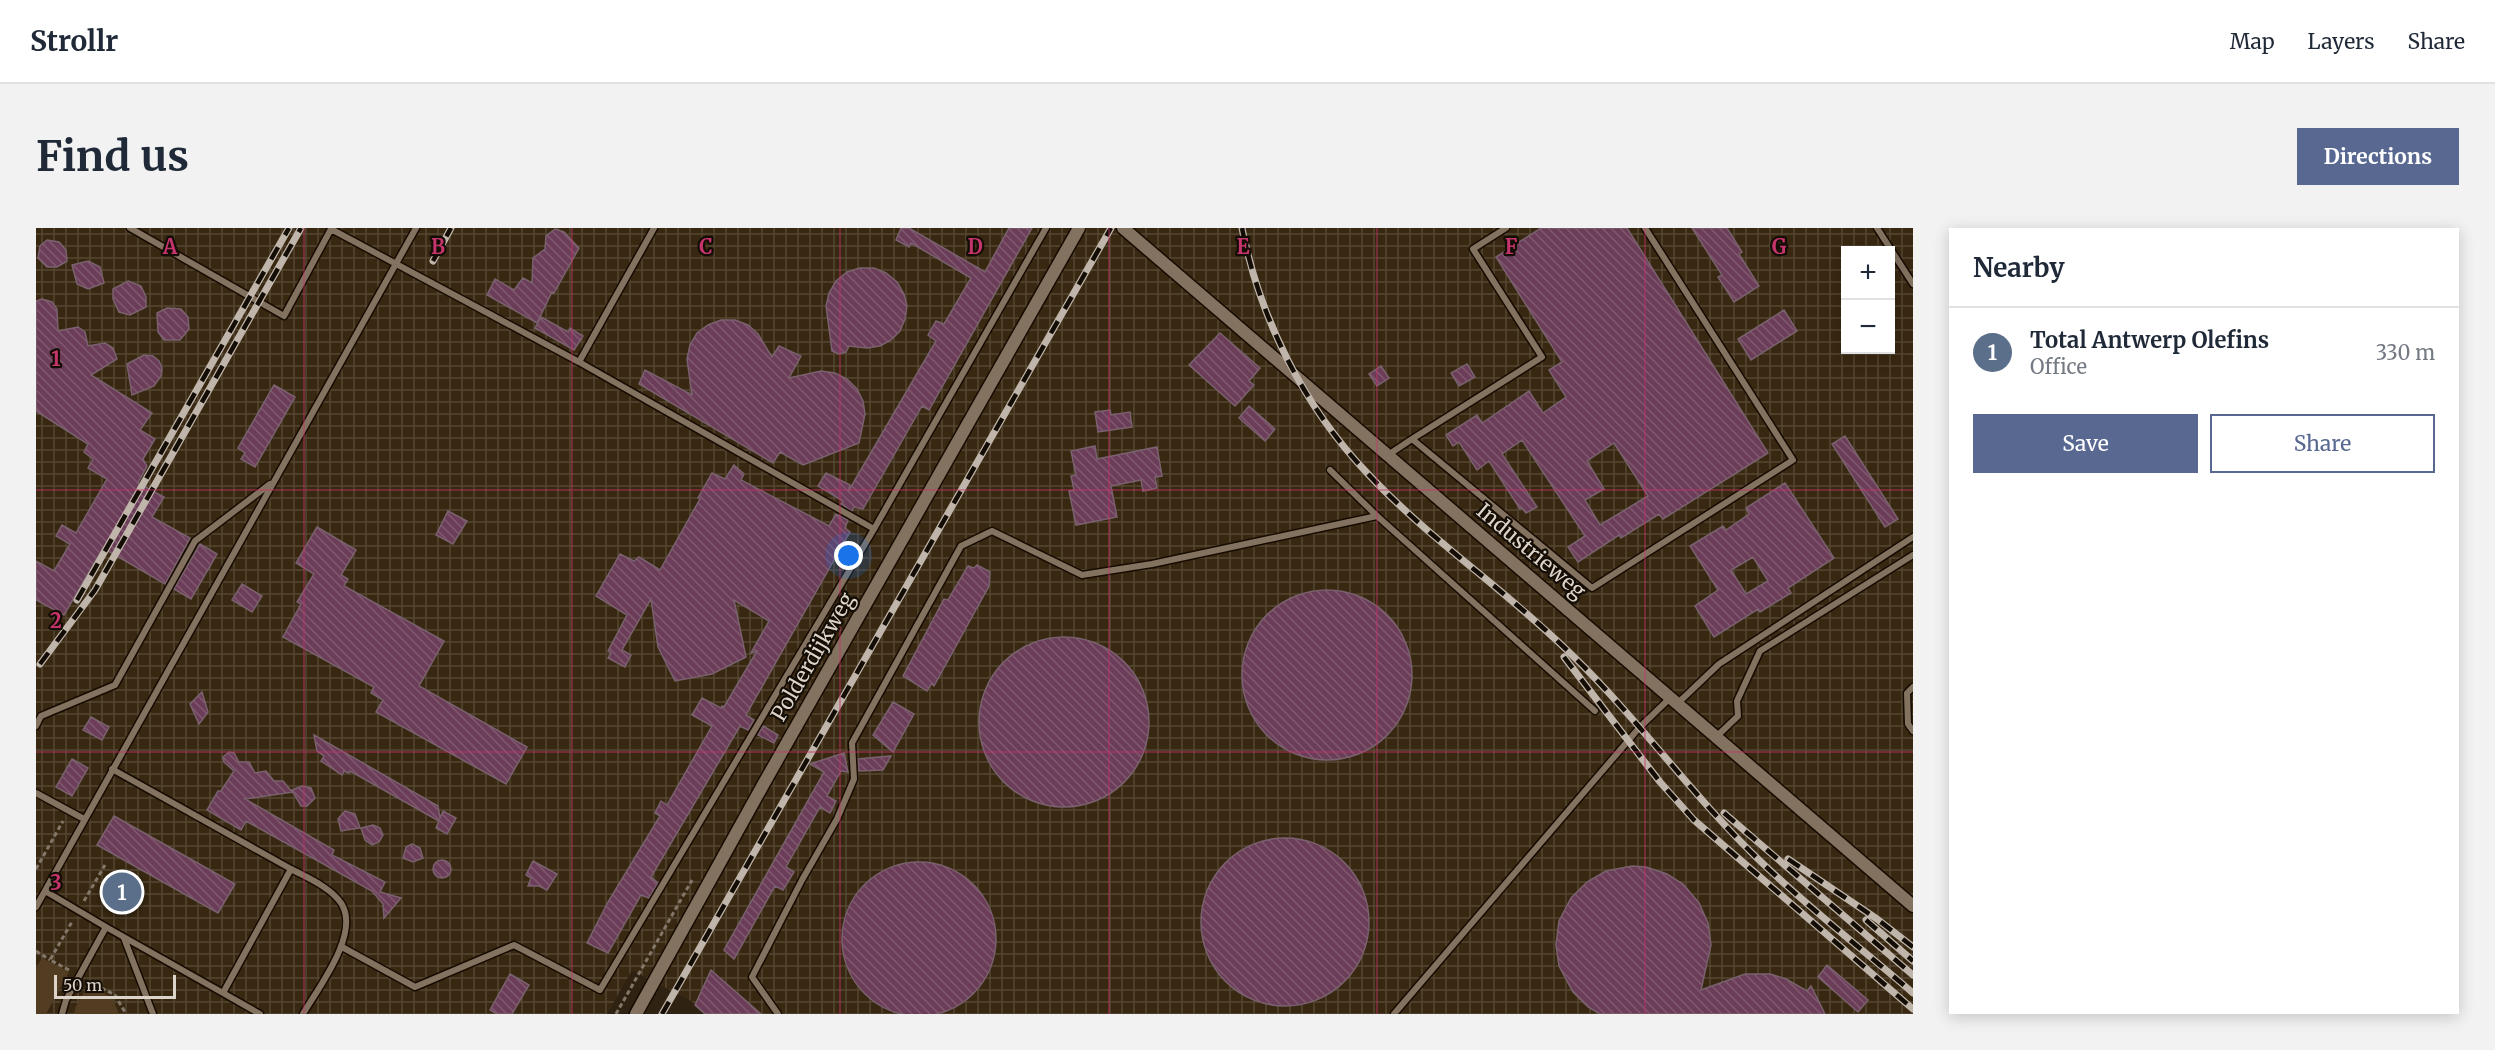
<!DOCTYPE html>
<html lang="en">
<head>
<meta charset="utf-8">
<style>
	:root { --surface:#fff; --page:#f2f2f3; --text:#1f2937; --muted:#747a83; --line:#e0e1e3; --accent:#586890 }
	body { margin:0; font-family:Merriweather,serif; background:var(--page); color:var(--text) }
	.controls { position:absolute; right:18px; top:18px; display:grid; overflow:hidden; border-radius:0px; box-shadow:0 3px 15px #0003 }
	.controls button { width:54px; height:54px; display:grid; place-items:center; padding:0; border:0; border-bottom:2px solid var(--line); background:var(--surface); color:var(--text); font:30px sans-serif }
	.scale { position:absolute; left:18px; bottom:15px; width:122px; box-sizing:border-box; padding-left:6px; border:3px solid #dcd3c9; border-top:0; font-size:16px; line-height:21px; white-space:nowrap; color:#dcd3c9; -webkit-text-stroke:4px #130d06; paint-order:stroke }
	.you { position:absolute; left:813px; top:328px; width:21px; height:21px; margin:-15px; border:4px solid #fff; border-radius:50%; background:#1a73e8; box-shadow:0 0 0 9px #1a73e833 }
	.badge { display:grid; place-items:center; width:39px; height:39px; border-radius:50%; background:var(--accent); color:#fff; font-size:20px; font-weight:700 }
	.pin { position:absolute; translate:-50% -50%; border:3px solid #fff; box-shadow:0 2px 6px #0006 }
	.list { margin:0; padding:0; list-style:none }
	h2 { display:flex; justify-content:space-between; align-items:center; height:78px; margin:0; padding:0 24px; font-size:26px }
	h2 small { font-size:20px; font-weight:400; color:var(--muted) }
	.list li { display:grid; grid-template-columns:39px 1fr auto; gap:18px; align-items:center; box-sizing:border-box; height:90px; padding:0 24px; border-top:2px solid var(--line) }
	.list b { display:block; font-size:22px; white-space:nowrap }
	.list p { margin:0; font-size:20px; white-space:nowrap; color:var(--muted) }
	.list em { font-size:20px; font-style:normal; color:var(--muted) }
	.actions { display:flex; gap:12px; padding:18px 24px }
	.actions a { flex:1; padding:14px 0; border:2px solid var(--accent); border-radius:0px; text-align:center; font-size:21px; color:var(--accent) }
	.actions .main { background:var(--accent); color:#fff }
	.map { position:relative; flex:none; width:1877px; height:786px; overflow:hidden; border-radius:0px }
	header { display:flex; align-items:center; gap:36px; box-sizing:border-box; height:84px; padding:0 30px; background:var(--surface); border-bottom:2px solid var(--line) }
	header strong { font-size:28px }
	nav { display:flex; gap:33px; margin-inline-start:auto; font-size:21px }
	.intro { display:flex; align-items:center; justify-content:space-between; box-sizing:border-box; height:144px; padding:0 36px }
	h1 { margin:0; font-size:42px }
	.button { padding:15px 27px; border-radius:0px; background:var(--accent); color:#fff; font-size:21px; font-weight:700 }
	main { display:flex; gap:36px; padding:0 36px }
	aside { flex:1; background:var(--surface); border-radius:0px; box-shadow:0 3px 15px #0003 }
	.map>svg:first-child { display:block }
	.industrial { fill:url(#industrial-grid); fill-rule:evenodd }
	.green { fill:#533d22 }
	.building { fill:url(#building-back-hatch); stroke:#79626e; stroke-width:1.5; fill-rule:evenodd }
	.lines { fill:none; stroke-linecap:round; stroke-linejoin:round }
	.service-casing { stroke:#170b00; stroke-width:9 }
	.minor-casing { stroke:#170b00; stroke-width:15 }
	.path { stroke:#827769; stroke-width:3; stroke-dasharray:4.5 3; stroke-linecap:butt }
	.service { stroke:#837260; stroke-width:6 }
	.minor { stroke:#837260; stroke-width:12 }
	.rail-casing { stroke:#bfb5aa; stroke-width:7 }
	.rail { stroke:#130d06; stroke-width:4.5; stroke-dasharray:14; stroke-linecap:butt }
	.grid { fill:none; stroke:#c6346c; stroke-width:1.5; stroke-opacity:0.55 }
	.labels { text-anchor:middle; stroke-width:4.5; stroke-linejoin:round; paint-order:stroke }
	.street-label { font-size:21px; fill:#dcd3c9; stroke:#130d06 }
	.grid-label { font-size:20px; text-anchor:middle; font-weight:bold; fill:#c6346c; stroke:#130d06; stroke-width:4.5; stroke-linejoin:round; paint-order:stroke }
</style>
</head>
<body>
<header>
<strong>Strollr</strong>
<nav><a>Map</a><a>Layers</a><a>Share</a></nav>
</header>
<div class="intro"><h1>Find us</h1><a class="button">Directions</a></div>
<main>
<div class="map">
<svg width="1877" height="786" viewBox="0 0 1877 786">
	<defs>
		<pattern id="industrial-grid" width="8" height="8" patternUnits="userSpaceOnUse" patternTransform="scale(1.5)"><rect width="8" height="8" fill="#392811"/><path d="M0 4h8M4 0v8" fill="none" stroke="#554632"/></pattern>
		<pattern id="building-back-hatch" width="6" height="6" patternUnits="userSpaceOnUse" patternTransform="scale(1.5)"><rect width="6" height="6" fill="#6b3d58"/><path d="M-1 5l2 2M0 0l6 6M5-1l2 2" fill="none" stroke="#80586f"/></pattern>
	</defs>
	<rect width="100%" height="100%" fill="#302212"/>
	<path class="industrial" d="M0 0H1877V786H670L655 773 596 742 571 786H0ZM1810 22H1854V122H1810Z"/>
	<path class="green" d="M6 730 33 744 10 786H0V740Z
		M53 756 76 770 83 786H38L40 778Z"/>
	<path class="building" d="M865 0H873L949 44 973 0H996L893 182 886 178 827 281 818 279 816 283 805 276 807 273 782 258 790 245 814 257 812 264 900 113 892 107 900 93 908 96 935 50 875 15 873 19 860 12Z
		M1505 0H1591L1732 225 1627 291 1623 286 1585 310 1583 307 1542 334 1532 319 1549 308 1486 212 1466 226 1501 279 1490 285 1486 280 1484 281 1453 233 1441 242 1423 214 1417 218 1410 207 1441 187 1446 195 1493 163 1507 185 1530 169 1513 142 1526 134 1460 29ZM1578 215 1612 268 1564 297 1549 272 1568 261 1551 233Z
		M1656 0H1691L1706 24 1703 26 1723 58 1698 74 1682 49 1686 47Z
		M519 1 528 4 543 20 518 65 516 64 501 95 451 67 459 51 478 62 487 50 496 55 497 30 509 21 510 8Z
		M11 12 23 14 30 22 31 33 21 39H11L2 30 4 18Z
		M52 33 64 39 68 55 52 61 41 56 36 37Z
		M824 40H838L850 45 861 54 868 66 871 78 869 91 864 103 855 112 844 118 831 120 813 118 810 124 803 126 796 123 790 78 793 65 800 53 811 44Z
		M92 53 105 58 110 69V79L94 87 83 84 77 71V61Z
		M6 71 16 74 21 81 22 103 42 99 49 104 52 118 69 115 77 120 81 131 55 147 116 185 104 202 119 211 107 231 111 238 102 255 128 269 116 289 154 310 129 356 67 320 28 387 0 372V333L18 343 34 316 20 308 26 297 40 305 71 251 52 240 57 231 48 224 52 216 0 183V73Z
		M131 80 145 81 152 89 153 101 144 112H128L122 104 121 85Z
		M1748 82 1761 103 1715 132 1702 111Z
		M505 89 532 104 534 100 547 108 538 122 499 100Z
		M685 92H699L712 97 722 106 736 129 743 118 765 128 753 150 785 143 799 145 811 151 821 161 827 173 829 186 823 215 767 237 744 224 737 235 603 156 609 142 656 167 651 131 654 117 661 105 672 97Z
		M1184 105 1224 140 1213 153 1218 157 1199 178 1153 137Z
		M108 127 117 128 123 133 126 140 125 148 118 158 96 167 91 136Z
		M1431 136 1439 149 1423 158 1415 145Z
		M1345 138 1353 150 1341 158 1333 146Z
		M238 157 259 169 219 239 205 231 209 225 202 220Z
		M1213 178 1239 201 1229 213 1203 190Z
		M1074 182 1075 187 1094 184 1096 199 1062 204 1059 184Z
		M1809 208 1862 291 1849 299 1796 216Z
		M1059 218 1061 231 1121 219 1126 248 1119 249 1121 260 1107 263 1105 252 1075 258 1081 289 1040 297 1033 263 1038 262 1035 248 1040 247 1035 223Z
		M698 237 708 246 705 252 793 298 800 286 812 292 809 300 814 304 710 487 718 492 712 502 704 498 615 649 622 655 613 670 605 667 572 725 551 715 572 674 624 588 619 585 625 573 631 577 676 498 656 487 666 470 685 480 686 478 688 479 721 423 715 425 733 393 698 372 710 429 676 446 639 453 622 419 615 371 586 422 595 427 589 439 572 430 575 425 572 423 591 387 560 368 584 326 598 333 603 329 624 342 664 271 662 270 676 245 689 251Z
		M1749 255 1798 330 1752 360 1755 365 1724 384 1722 381 1678 409 1659 378 1682 362 1654 318 1687 298 1690 302 1713 286 1710 280ZM1717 329 1732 353 1710 366 1695 342Z
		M412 283 431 293 417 316 400 307Z
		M281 299 320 322 305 347 312 351 308 358 408 413 383 458 491 519 470 556 340 484 347 472 335 465 338 459 247 409 265 376 261 374 278 346 260 335Z
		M164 316 181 326 155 371 138 361Z
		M941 337 954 344 953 358 898 458 895 456 891 463 867 448 908 371 912 372 932 338 938 340Z
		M206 356 226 368 216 384 196 372Z
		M1206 447a85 85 0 1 1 170 0a85 85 0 1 1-170 0Z
		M943 494a85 85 0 1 1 170 0a85 85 0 1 1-170 0Z
		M166 464 172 484 163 496 154 476Z
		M857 474 878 486 857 524 837 507Z
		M55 489 73 499 66 512 47 502Z
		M727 498 742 507 738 515 722 507Z
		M278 507 402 578 404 590 407 583 420 590 411 606 400 600 403 593 314 543 313 545 308 543 306 547 285 533 288 528 281 523Z
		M193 524 198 525 203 534H213L219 545 230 543 238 553H247L256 564V562L266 558 275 560 279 570 271 578H265L257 564 209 571 298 622 296 627 349 654 344 664 365 670 348 690 347 676 336 663 210 593 205 602 171 582 182 563H185L198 543 188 534 187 529Z
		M808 525 812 544 805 543 791 568 800 573 794 585 784 579 750 639 758 644 747 662 739 658 698 731 688 722 788 544 774 536Z
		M855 528 847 542 823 543 822 531Z
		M36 531 52 540 36 568 20 559Z
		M309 583 319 586 324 600 305 603 302 591Z
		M78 588 199 656 182 685 61 617Z
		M337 597 344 600 347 607 343 614 336 617 329 612 325 600Z
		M1165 694a84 84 0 1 1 168 0a84 84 0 1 1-168 0Z
		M376 616 384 620 387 630 377 634 367 630 370 619Z
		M397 641a9 9 0 1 1 18 0a9 9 0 1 1-18 0Z
		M497 633 521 646 511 662 503 658H492L495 650 490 647Z
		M806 711a77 77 0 1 1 154 0a77 77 0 1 1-154 0Z
		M1596 638 1610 639 1631 646 1647 656 1663 675 1672 695 1675 717 1665 762 1709 746H1734L1750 751 1771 763 1775 758 1789 786H1564L1552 779 1537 764 1523 738 1520 717 1523 693 1535 670 1551 654 1570 643Z
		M1791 737 1832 772 1822 784 1782 749Z
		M675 742 684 750 725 786H669L659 777Z
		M474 746 493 757 476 786H461L454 782Z"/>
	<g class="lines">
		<g class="service-casing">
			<path id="service" d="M94 0 248 88 295 1 543 134 838 301
				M1841 0 1877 56
				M543 134 618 0
				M1376 211 1506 129 1437 21 1470 0
				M1352 227 1376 211 1556 360 1757 232 1609 0
				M1294 242 1341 288
				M1877 459 1871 465 1872 496 1877 503
				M1641 476 1683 436 1877 309
				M0 498 5 488 79 457 159 313 234 256
				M1680 509 1702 488 1701 473 1724 423 1877 327
				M0 565 48 591
				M255 641C272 650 294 659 305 675 325 705 282 760 267 786
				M9 663 70 699 30 772 26 786
				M0 679 380 0
				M70 699 187 765 255 641 76 541
				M88 710 117 786
				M306 719 379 759 478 717 564 762 838 301 1010 0
				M187 765 224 786
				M742 786 716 749 766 652 801 591 818 551 816 515 925 318 956 303 1046 347 1116 336 1341 288 1559 483
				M1358 786 1603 500 1634 470"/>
		</g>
		<g class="minor-casing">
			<path id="minor" d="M1087 0 1877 678
				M600 786 727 557 1043 0"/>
		</g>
		<path class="path" d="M0 641 27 593
			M48 673 69 637
			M0 723 14 732
			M33 742 14 732 37 692
			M52 753 79 767 90 786
			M580 786 656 652"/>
		<use href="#service" class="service"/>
		<use href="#minor" class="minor"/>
		<g class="rail-casing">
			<path id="rail" d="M1206 0C1224 91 1268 179 1332 246 1395 313 1473 364 1538 429 1603 492 1655 566 1720 629 1769 677 1825 720 1877 765
				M397 33 415 0
				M41 372 253 0
				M1528 429 1624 554 1658 592 1877 781
				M4 436 59 362 265 0
				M1688 585 1877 747
				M1752 631 1841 691 1877 719
				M1830 692 1877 733
				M626 786 1075 0"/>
		</g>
		<use href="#rail" class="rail"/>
	</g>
	<path class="grid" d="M268 0V786M536 0V786M804 0V786M1073 0V786M1341 0V786M1609 0V786M0 262H1877M0 524H1877"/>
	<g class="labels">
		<g class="street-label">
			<text transform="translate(1495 323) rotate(40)" y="7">Industrieweg</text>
			<text transform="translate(777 429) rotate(-60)" y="7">Polderdijkweg</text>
		</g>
	</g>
	<g class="grid-label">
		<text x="134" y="26">A</text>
		<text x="402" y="26">B</text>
		<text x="670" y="26">C</text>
		<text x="939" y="26">D</text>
		<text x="1207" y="26">E</text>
		<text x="1475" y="26">F</text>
		<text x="1743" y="26">G</text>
		<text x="20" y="138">1</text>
		<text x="20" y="400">2</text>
		<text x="20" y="662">3</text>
	</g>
</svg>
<div class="controls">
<button>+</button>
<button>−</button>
</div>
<div class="scale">50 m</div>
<div class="you"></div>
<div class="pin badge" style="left:86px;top:664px;background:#5c6f8a">1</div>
</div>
<aside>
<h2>Nearby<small></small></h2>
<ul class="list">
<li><span class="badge" style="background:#5c6f8a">1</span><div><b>Total Antwerp Olefins</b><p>Office</p></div><em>330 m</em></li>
</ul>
<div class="actions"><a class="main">Save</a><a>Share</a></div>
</aside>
</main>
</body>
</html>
